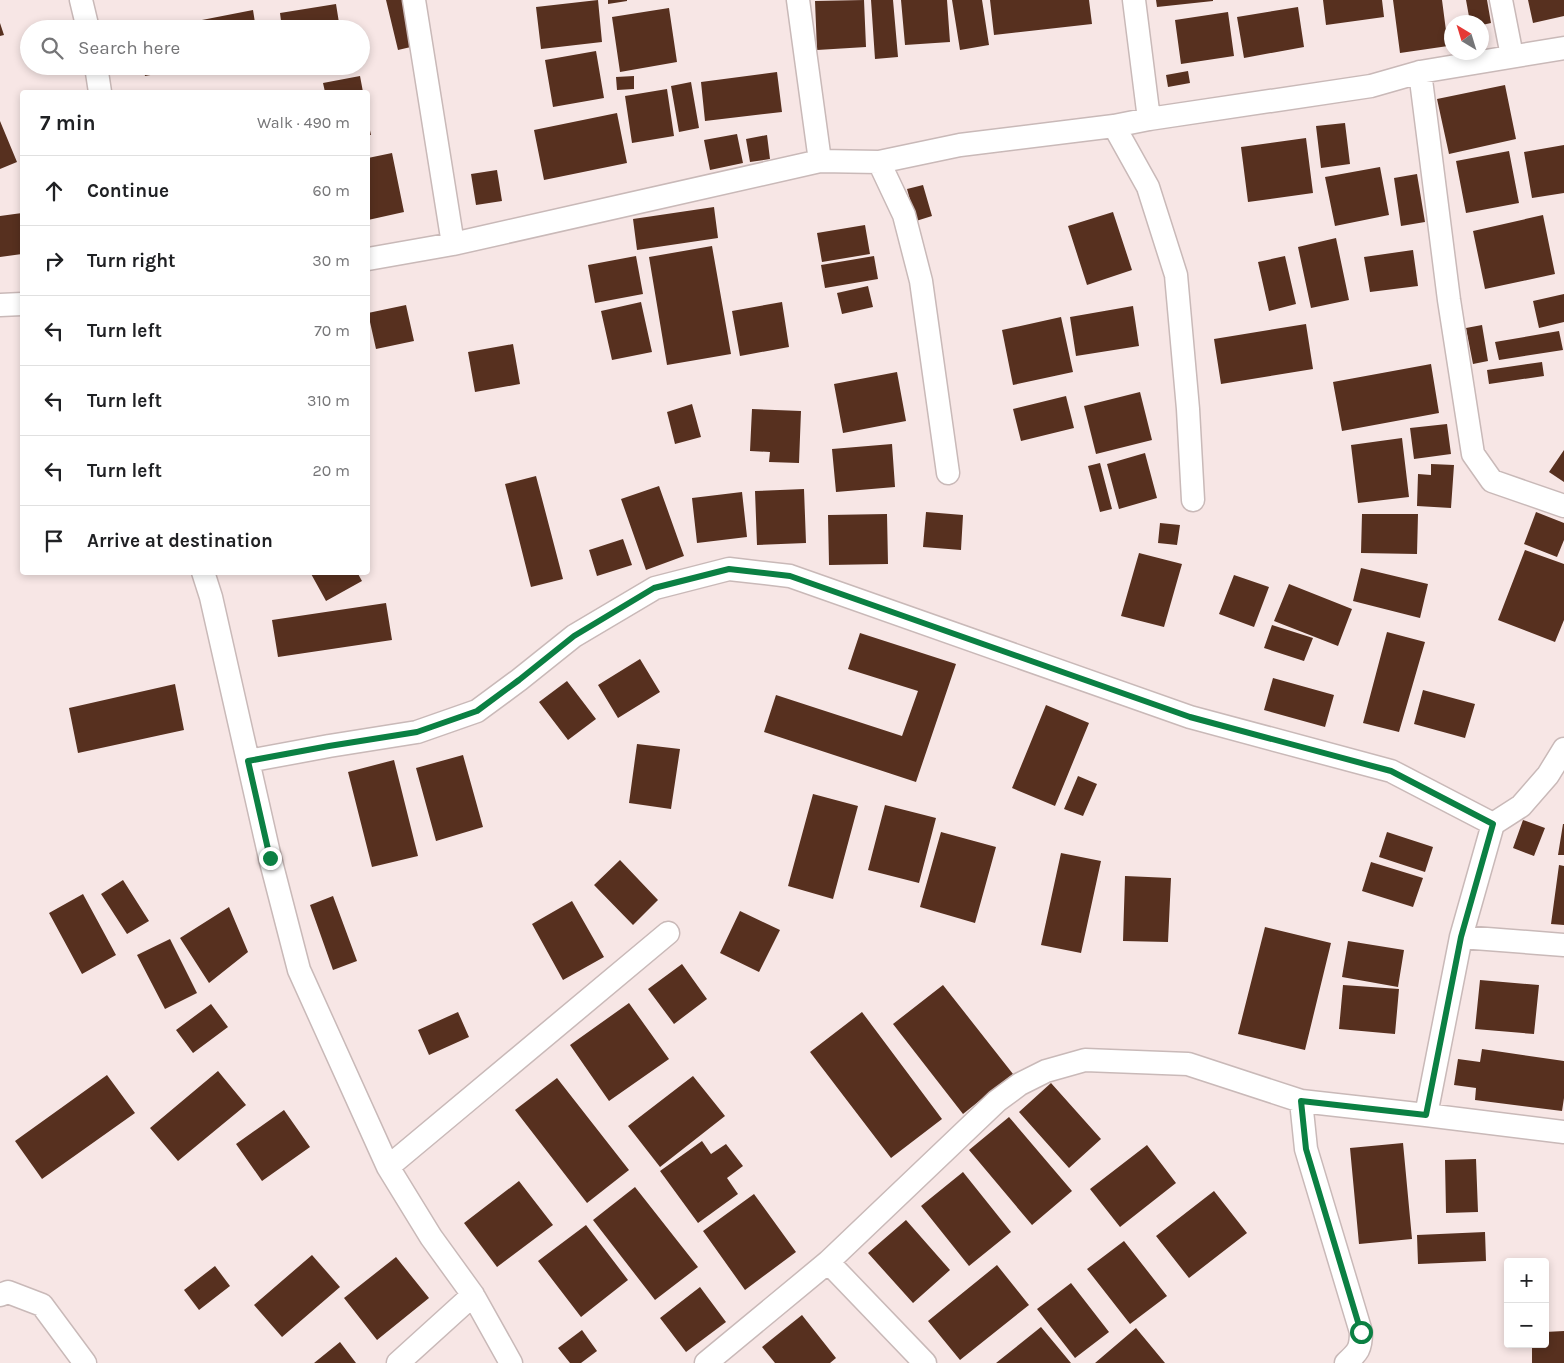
<!DOCTYPE html>
<html lang="en">
<head>
<meta charset="utf-8">
<style>
	:root { --surface:#fff; --page:#f2f2f2; --text:#202124; --muted:#757577; --line:#e0e0e0 }
	body { margin:0; font-family:Karla,sans-serif; background:var(--page); color:var(--text) }
	.controls { position:absolute; right:15px; bottom:15px; display:grid; overflow:hidden; border-radius:5px; box-shadow:0 2px 8px #0003 }
	.controls button { width:45px; height:45px; display:grid; place-items:center; padding:0; border:0; border-bottom:1px solid var(--line); background:var(--surface); color:var(--text); font:25px sans-serif }
	.compass { position:absolute; left:1444px; top:15px; width:45px; height:45px; border-radius:50%; background:var(--surface); box-shadow:0 2px 8px #0003; rotate:322deg }
	.stop { position:absolute; width:15px; height:15px; margin:-11px; border:4px solid #0b8043; border-radius:50%; background:#fff }
	.stop.end { background:#0b8043; border-color:#fff; box-shadow:0 1px 5px #0008 }
	.list { margin:0; padding:0; list-style:none }
	h2 { display:flex; justify-content:space-between; align-items:center; height:65px; margin:0; padding:0 20px; font-size:21px }
	h2 small { font-size:16px; font-weight:400; color:var(--muted) }
	.list li { display:grid; grid-template-columns:32px 1fr auto; gap:15px; align-items:center; box-sizing:border-box; height:70px; padding:0 20px; border-top:1px solid var(--line) }
	.list b { display:block; font-size:19px; white-space:nowrap }
	.list em { font-size:16px; font-style:normal; color:var(--muted) }
	.icon { flex:none; width:28px; height:28px; fill:none; stroke:currentColor; stroke-width:2; stroke-linecap:round; stroke-linejoin:round }
	.map { position:relative; flex:none; width:1564px; height:1363px; overflow:hidden }
	.search { position:absolute; background:var(--surface); box-shadow:0 2px 8px #0003; left:20px; top:20px; width:350px; height:55px; display:flex; align-items:center; gap:12px; box-sizing:border-box; padding:0 18px; border-radius:28px; color:var(--muted); font-size:19px }
	.panel { position:absolute; background:var(--surface); box-shadow:0 2px 8px #0003; left:20px; top:90px; width:350px; height:485px; border-radius:5px }
	.map>svg:first-child { display:block }
	.building { fill:#57301f }
	.lines { fill:none; stroke-linecap:round; stroke-linejoin:round }
	.minor-casing { stroke:#c9b9b8; stroke-width:25 }
	.minor { stroke:#fff; stroke-width:22 }
	.route { stroke:#0b8043; stroke-width:6 }
</style>
</head>
<body>
<div class="map">
<svg width="1564" height="1363" viewBox="0 0 1564 1363">
	<rect width="100%" height="100%" fill="#f7e6e5"/>
	<path class="building" d="M386 0H404L415 46 398 50Z
		M598 0 602 42 541 49 536 7Z
		M608 0H627V1L608 4Z
		M864 0 866 47 817 50 815 1Z
		M871 0H893L898 57 875 59Z
		M901 0H947L950 42 905 45Z
		M952 0H982L989 45 960 50Z
		M990 0H1089L1092 24 994 35Z
		M1156 0H1213V1L1157 7Z
		M1323 0H1382L1384 17 1326 25Z
		M1393 0H1442L1448 46 1400 53Z
		M1466 0H1487L1491 23 1482 25V22H1470Z
		M1528 0H1564V16L1533 23Z
		M336 4 340 29H282L280 13Z
		M1298 7 1304 47 1244 58 1237 17Z
		M669 8 677 62 620 72 612 17Z
		M253 10 256 29H161V28Z
		M1228 12 1234 56 1181 64 1175 20Z
		M0 23 4 35 0 36Z
		M596 51 604 98 553 107 545 60Z
		M143 66H193L194 67 145 76Z
		M1188 71 1190 83 1168 87 1166 75Z
		M777 72 782 112 705 121 701 82Z
		M360 76 363 92H325L323 83Z
		M634 76V89L617 90 616 77Z
		M691 82 699 128 679 132 671 86Z
		M1505 85 1516 139 1449 154 1437 99Z
		M667 89 674 136 632 143 625 96Z
		M617 113 627 163 544 180 534 130Z
		M0 121 17 162 0 169Z
		M368 121 371 135H368Z
		M1345 123 1350 164 1321 168 1316 126Z
		M737 134 743 163 710 170 704 140Z
		M767 135 770 159 750 162 746 139Z
		M1306 138 1313 193 1248 202 1241 147Z
		M1564 145V193L1532 198 1524 152Z
		M1509 151 1519 203 1466 213 1456 161Z
		M392 153 404 212 368 220V158Z
		M1380 167 1389 215 1335 226 1325 177Z
		M497 170 502 201 476 205 471 174Z
		M1417 174 1425 222 1401 226 1394 178Z
		M923 185 932 216 916 221 907 189Z
		M714 207 718 238 637 250 633 219Z
		M1113 212 1132 270 1087 285 1068 226Z
		M22 213V254L0 257V216Z
		M1543 215 1555 274 1485 289 1473 231Z
		M865 225 870 254 822 262 817 233Z
		M1336 238 1349 300 1311 308 1298 247Z
		M712 246 731 354 667 365 649 257Z
		M1413 250 1418 286 1370 292 1364 257Z
		M636 256 643 294 595 303 588 265Z
		M874 256 878 279 825 288 821 265Z
		M1285 256 1296 304 1269 311 1258 262Z
		M868 286 873 307 842 314 837 293Z
		M1564 294V322L1539 328 1533 301Z
		M641 302 652 352 612 360 601 311Z
		M782 302 789 347 740 356 732 311Z
		M406 305 414 341 376 349 368 313Z
		M1133 306 1139 346 1076 356 1070 317Z
		M1061 317 1073 372 1013 385 1002 330Z
		M1306 324 1313 369 1221 384 1214 339Z
		M1482 325 1488 361 1473 364 1466 328Z
		M1559 331 1563 350 1499 360 1495 342Z
		M513 344 520 384 475 392 468 352Z
		M1542 362 1544 376 1489 384 1487 370Z
		M1431 364 1439 413 1342 431 1333 382Z
		M897 372 906 421 843 433 834 384Z
		M1140 392 1152 440 1096 454 1084 406Z
		M1066 396 1074 428 1021 441 1013 409Z
		M692 404 701 437 675 444 667 412Z
		M752 409 801 411 799 463 769 462 770 452 750 451Z
		M1447 424 1451 454 1414 459 1410 428Z
		M1402 438 1409 497 1358 503 1351 445Z
		M892 444 895 487 836 492 832 449Z
		M1564 450V482L1549 472Z
		M1145 453 1157 498 1119 509 1107 464Z
		M1100 463 1112 509 1100 512 1088 466Z
		M1431 464 1454 465 1451 508 1417 506 1418 474 1431 475Z
		M536 476 563 579 531 587 505 484Z
		M659 486 684 556 646 570 621 499Z
		M804 489 806 543 757 545 755 491Z
		M742 492 747 537 697 543 692 498Z
		M926 512 963 515 961 550 923 547Z
		M1536 512 1564 523V540L1557 557 1524 544Z
		M887 514 888 564 829 565 828 515Z
		M1362 514H1418L1417 554 1361 553Z
		M1160 523 1180 525 1177 545 1158 543Z
		M623 539 632 565 597 576 589 550Z
		M1525 550 1564 564V620L1555 642 1498 620Z
		M1139 553 1182 564 1164 627 1121 616Z
		M1361 568 1428 584 1420 618 1353 601Z
		M310 572H357L362 581 326 601Z
		M1234 575 1269 587 1254 627 1219 614Z
		M1289 584 1352 609 1338 646 1274 621Z
		M386 603 392 640 278 657 272 620Z
		M1272 625 1313 638 1304 661 1264 648Z
		M1387 632 1425 642 1399 732 1363 723Z
		M860 633 956 664 916 782 764 732 776 695 902 736 918 691 848 669Z
		M640 659 660 692 618 718 598 685Z
		M1273 678 1334 695 1325 727 1264 710Z
		M567 681 596 719 568 740 539 702Z
		M175 684 184 730 78 753 69 708Z
		M1423 690 1475 704 1465 738 1414 724Z
		M1046 705 1089 723 1055 806 1012 788Z
		M637 744 680 749 671 809 629 803Z
		M463 755 483 827 436 841 416 768Z
		M394 760 418 856 372 867 348 772Z
		M1078 776 1097 784 1083 816 1064 809Z
		M813 794 858 806 833 899 788 886Z
		M885 805 936 818 919 883 868 870Z
		M1523 820 1545 828 1534 856 1513 848Z
		M1563 824H1564V855H1558Z
		M941 832 996 847 975 923 920 907Z
		M1387 832 1433 847 1425 872 1379 857Z
		M1061 853 1101 861 1081 953 1041 945Z
		M620 860 658 900 633 925 594 885Z
		M1371 862 1423 878 1413 907 1362 891Z
		M1559 865 1564 866V925L1551 924Z
		M1125 876 1171 878 1168 942 1123 941Z
		M123 880 149 921 127 934 101 894Z
		M83 894 116 955 82 974 49 913Z
		M333 896 357 961 333 970 310 905Z
		M572 901 604 957 563 980 532 924Z
		M229 907 248 952 209 983 180 938Z
		M740 911 780 930 759 972 720 953Z
		M1265 927 1331 943 1305 1050 1238 1034Z
		M170 939 197 993 165 1009 137 955Z
		M1348 941 1404 950 1398 987 1342 977Z
		M682 964 707 999 674 1024 648 989Z
		M1480 980 1539 985 1534 1034 1475 1029Z
		M943 985 1013 1074 963 1114 893 1024Z
		M1343 985 1399 989 1395 1034 1339 1029Z
		M629 1003 669 1059 609 1101 570 1045Z
		M211 1004 228 1027 193 1053 176 1030Z
		M458 1012 469 1037 429 1055 418 1030Z
		M862 1012 942 1119 891 1158 810 1052Z
		M1482 1049 1564 1061V1098L1562 1111 1475 1100 1476 1088 1454 1085 1458 1059 1480 1062Z
		M218 1071 246 1105 178 1161 150 1128Z
		M107 1075 135 1113 42 1179 15 1141Z
		M693 1076 725 1116 660 1167 628 1126Z
		M557 1078 629 1170 587 1203 515 1110Z
		M1051 1083 1101 1139 1069 1168 1019 1112Z
		M284 1110 310 1147 262 1181 236 1144Z
		M1009 1117 1072 1191 1032 1225 969 1150Z
		M702 1141 711 1154 726 1144 743 1166 727 1178 738 1194 698 1223 660 1171Z
		M1403 1143 1412 1239 1359 1244 1350 1148Z
		M1147 1145 1176 1183 1120 1227 1090 1189Z
		M1476 1159 1478 1212 1446 1213 1445 1160Z
		M963 1172 1011 1232 969 1266 921 1206Z
		M519 1181 553 1225 497 1267 464 1223Z
		M635 1187 698 1267 655 1300 593 1220Z
		M1214 1191 1247 1233 1189 1278 1156 1236Z
		M754 1194 796 1252 745 1290 703 1231Z
		M906 1220 950 1270 913 1303 868 1253Z
		M586 1225 628 1280 581 1317 538 1261Z
		M1485 1232 1486 1261 1418 1264 1417 1235Z
		M1124 1241 1167 1296 1130 1324 1087 1269Z
		M312 1255 340 1287 282 1337 254 1305Z
		M396 1257 429 1298 377 1340 344 1298Z
		M997 1265 1029 1305 960 1360 928 1321Z
		M215 1266 230 1286 199 1310 184 1290Z
		M1071 1283 1109 1332 1075 1358 1037 1309Z
		M700 1287 726 1322 686 1352 660 1318Z
		M802 1315 836 1358 830 1363H775L762 1347Z
		M1041 1327 1071 1363H996Z
		M1136 1328 1165 1363H1095Z
		M582 1330 597 1351 581 1363H570L558 1348Z
		M1564 1331V1363H1532V1344H1545V1332Z
		M340 1342 356 1363H314Z"/>
	<g class="lines">
		<g class="minor-casing">
			<path id="minor" d="M81 0 88 29
				M414 0 453 244
				M798 0 820 161
				M1134 0 1149 119
				M1501 0 1512 56
				M96 66 100 92
				M1420 72 1449 300 1473 454 1492 481 1564 506
				M1114 126 1148 187 1176 275 1188 409 1193 500
				M879 162 904 215 921 281 948 473
				M368 259 453 244 820 161 879 162 960 145 1114 126 1149 119 1371 86 1420 72 1564 48
				M0 305 22 304
				M203 572 211 597 270 858 299 970 388 1167 431 1237 473 1295 511 1363
				M1564 749 1548 775 1521 806 1493 824 1461 937 1426 1115 1564 1132
				M248 761 329 746 417 732 477 711 519 680 574 636 655 588 729 569 790 576 1190 717 1391 771 1493 824
				M1461 937 1564 945
				M1301 1101 1306 1149 1361 1332C1361 1349 1358 1352 1346 1363
				M388 1167 668 933
				M828 1262 925 1363
				M0 1295 8 1292 42 1305 85 1363
				M398 1363 473 1295
				M706 1363 828 1262 997 1101 1020 1084 1046 1071 1085 1060 1188 1064 1301 1101 1426 1115"/>
		</g>
		<use href="#minor" class="minor"/>
	</g>
	<g class="lines">
		<path class="route" d="M270 858 248 761 329 746 417 732 477 711 519 680 574 636 654 588 729 569 790 576 1190 717 1391 771 1493 824 1461 937 1426 1115 1301 1101 1306 1149 1361 1332"/>
	</g>
</svg>
<div class="controls">
<button>+</button>
<button>−</button>
</div>
<svg class="compass" viewBox="-18 -18 36 36"><path d="M0-13l5 13h-10z" fill="#e53935"/><path d="M0 13l5-13h-10z" fill="#757577"/></svg>
<div class="stop" style="left:1361px;top:1332px"></div>
<div class="stop end" style="left:270px;top:858px"></div>
<div class="search"><svg class="icon" aria-label="search" viewBox="0 0 24 24"><circle cx="10" cy="10" r="6"/><path d="M15 15l6 6"/></svg>Search here</div>
<section class="panel">
<h2>7 min<small>Walk · 490 m</small></h2>
<ul class="list">
<li><svg class="icon" aria-label="ahead" viewBox="0 0 24 24"><path d="M12 20V5M6 11l6-6 6 6"/></svg><div><b>Continue</b></div><em>60 m</em></li>
<li><svg class="icon" aria-label="right" viewBox="0 0 24 24"><path d="M7 20v-9h11M14 6l5 5-5 5"/></svg><div><b>Turn right</b></div><em>30 m</em></li>
<li><svg class="icon" aria-label="left" viewBox="0 0 24 24"><path d="M17 20v-9H6M10 6l-5 5 5 5"/></svg><div><b>Turn left</b></div><em>70 m</em></li>
<li><svg class="icon" aria-label="left" viewBox="0 0 24 24"><path d="M17 20v-9H6M10 6l-5 5 5 5"/></svg><div><b>Turn left</b></div><em>310 m</em></li>
<li><svg class="icon" aria-label="left" viewBox="0 0 24 24"><path d="M17 20v-9H6M10 6l-5 5 5 5"/></svg><div><b>Turn left</b></div><em>20 m</em></li>
<li><svg class="icon" aria-label="arrive" viewBox="0 0 24 24"><path d="M6 21V4h12l-3 4 3 4H6"/></svg><div><b>Arrive at destination</b></div></li>
</ul>
</section>
</div>
</body>
</html>
